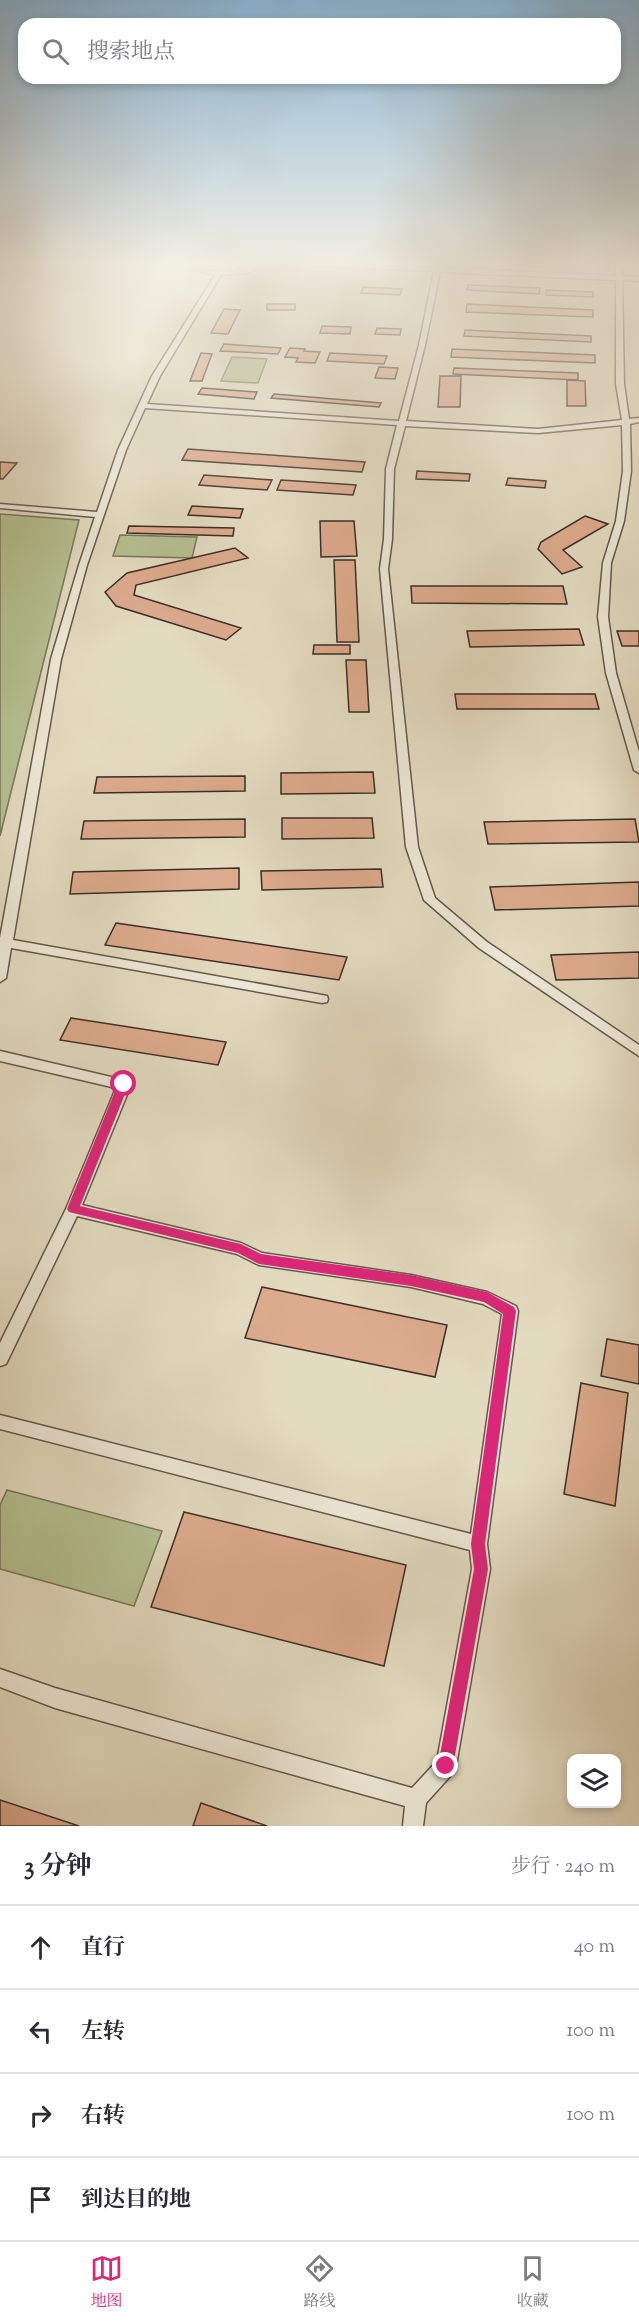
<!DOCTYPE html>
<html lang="zh">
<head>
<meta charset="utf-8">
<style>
	:root { --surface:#fff; --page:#f7f7f7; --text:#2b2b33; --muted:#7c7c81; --line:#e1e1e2; --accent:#db2777 }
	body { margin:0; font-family:"Sorts Mill Goudy","Noto Serif SC",serif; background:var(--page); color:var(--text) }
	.controls { position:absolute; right:18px; bottom:18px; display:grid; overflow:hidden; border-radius:12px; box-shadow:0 3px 9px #0003 }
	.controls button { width:54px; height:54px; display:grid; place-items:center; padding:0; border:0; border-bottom:2px solid var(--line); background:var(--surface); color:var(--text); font:30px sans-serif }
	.stop { position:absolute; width:18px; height:18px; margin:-14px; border:4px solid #db2777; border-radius:50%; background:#fff }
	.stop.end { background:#db2777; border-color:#fff; box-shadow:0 2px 6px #0008 }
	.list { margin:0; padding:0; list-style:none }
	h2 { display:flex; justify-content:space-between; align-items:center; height:78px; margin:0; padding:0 24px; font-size:26px }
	h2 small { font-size:20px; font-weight:400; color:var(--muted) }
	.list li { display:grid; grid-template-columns:39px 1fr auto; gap:18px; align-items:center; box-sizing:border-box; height:84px; padding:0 24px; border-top:2px solid var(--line) }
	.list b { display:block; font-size:22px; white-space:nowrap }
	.list em { font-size:20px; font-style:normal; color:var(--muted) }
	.icon { flex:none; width:33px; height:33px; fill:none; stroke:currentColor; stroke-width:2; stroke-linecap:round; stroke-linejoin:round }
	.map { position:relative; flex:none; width:639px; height:1826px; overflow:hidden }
	.search { position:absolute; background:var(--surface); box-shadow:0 3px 9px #0003; left:18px; right:18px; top:18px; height:66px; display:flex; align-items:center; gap:15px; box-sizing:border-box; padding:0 21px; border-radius:18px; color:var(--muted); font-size:22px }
	.sheet { height:414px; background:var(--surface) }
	nav { display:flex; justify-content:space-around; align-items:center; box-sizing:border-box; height:84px; border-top:2px solid var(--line); background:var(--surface); font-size:16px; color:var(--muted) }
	nav a { display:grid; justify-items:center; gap:3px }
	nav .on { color:var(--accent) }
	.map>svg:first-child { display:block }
	.green { fill:#b5c091; stroke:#78775c; stroke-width:1.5 }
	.building { fill:#ddab8d; stroke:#3a2e27; stroke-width:1.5 }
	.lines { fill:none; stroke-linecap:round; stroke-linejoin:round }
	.service-casing { stroke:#64594d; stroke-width:3 }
	.service { fill:#ede8d6; fill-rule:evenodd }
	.route { fill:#db2777 }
</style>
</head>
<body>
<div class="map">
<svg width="639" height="1826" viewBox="0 0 639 1826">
	<rect width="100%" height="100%" fill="#e3dbc0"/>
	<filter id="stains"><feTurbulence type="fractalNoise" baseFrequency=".00333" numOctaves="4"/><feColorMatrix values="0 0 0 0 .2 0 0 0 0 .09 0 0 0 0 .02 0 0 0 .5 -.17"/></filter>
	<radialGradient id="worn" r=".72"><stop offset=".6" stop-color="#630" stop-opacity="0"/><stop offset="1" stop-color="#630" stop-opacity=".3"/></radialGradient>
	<path class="green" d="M232 357 267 359 258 383 221 381Z
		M0 514 79 520 0 836Z
		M120 535 197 537 192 558 113 556Z
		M7 1490 162 1531 134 1606 0 1569V1505Z"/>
	<path class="building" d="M468 285 540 288 539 294 467 290Z
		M363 287 402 289 400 295 361 293Z
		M546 290 593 292V297L546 295Z
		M267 304H295V310H267Z
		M467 304 593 310V317L466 312Z
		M224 309 240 310 228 334 211 333Z
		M322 326 351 327 350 334 320 333Z
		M377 328 401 329 400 335 375 334Z
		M465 330 591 336V342L464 336Z
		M224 344 281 348 278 354 220 351Z
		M290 348 305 349 304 351 320 352 315 363 296 362 298 358 285 357Z
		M452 349 595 355V363L451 357Z
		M201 353 212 354 202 381H190Z
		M330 353 387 356 384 364 327 361Z
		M379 367 398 368 395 379 375 378Z
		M454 368 578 373V380L453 374Z
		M440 376H461L460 407H438Z
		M567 380 585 381 586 406H567Z
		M202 388 257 392 254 399 198 394Z
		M274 394 381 403 379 407 271 398Z
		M188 449 365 462 362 472 182 460Z
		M0 462 17 463 3 479H0Z
		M417 471 470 474 469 481 416 479Z
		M204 475 272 480 267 490 199 485Z
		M508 478 546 481 545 488 506 485Z
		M281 480 356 485 353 495 277 490Z
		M192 506 243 509 240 518 188 515Z
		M585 516 608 524 563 550 582 567 562 574 538 549 541 542Z
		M320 521H354L357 556 321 557Z
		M129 526 234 528 233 536 127 533Z
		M235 548 248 558 136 585 134 595 241 628 226 640 116 606 105 592 127 573Z
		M334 560H355L359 642H337Z
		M411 586H563L567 604 412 603Z
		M579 629 584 645 470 647 467 631Z
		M617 631H639V646H622Z
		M314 645H350V654H313Z
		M346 660H366L369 712H349Z
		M455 694H595L599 709H457Z
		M373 772 375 793 281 794V773Z
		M245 776V791L94 793 97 777Z
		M282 818H372L374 838 282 839Z
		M245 819V837L81 839 84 821Z
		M635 819 639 842 488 844 484 822Z
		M239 868V889L70 894 73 872Z
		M381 869 383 887 262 890 261 871Z
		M639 882V906L495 910 490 887Z
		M116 923 347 957 339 980 105 945Z
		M639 952V978L556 980 551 955Z
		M71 1018 226 1042 218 1065 60 1040Z
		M262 1287 447 1325 435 1377 245 1338Z
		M607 1339 639 1345V1384L601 1376Z
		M581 1383 628 1393 615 1506 564 1494Z
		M184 1512 406 1565 384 1666 151 1607Z
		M0 1800 79 1826H0Z
		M201 1803 267 1826H193Z"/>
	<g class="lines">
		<g class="service-casing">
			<path id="service" d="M185 263C192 263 196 266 203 269 211 271 219 272 227 272 241 271 253 263 265 263L248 273 221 275 160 376 147 404 399 421 419 345 434 271 293 265 290 263 435 268 436 263H442L441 268 616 276V263H622V276L639 277V281L622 280 624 384 629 419 639 418V422L630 424 631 471 624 521 611 563 608 617 616 673 639 752V773L634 770 606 673 598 617 603 563 616 521 623 471 622 425 538 433 405 426 394 469 392 539 388 569 418 847 435 898 487 942 639 1045V1056L479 948 424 900 406 847 380 569 384 539 386 469 397 425 145 408 126 450 87 565 61 659 13 940 322 995 327 996 328 999 327 1002 322 1003 11 948 6 978 0 982V938L51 659 79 565 95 517 0 508V504L97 512 118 450 152 376 215 275 193 269ZM440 272 616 280V384L622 420 538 429 406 421 425 345Z
				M0 1051 124 1080 129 1082 131 1085 82 1205 241 1243 262 1253 411 1275 487 1292 516 1306 518 1311 487 1544 490 1569 456 1766 453 1773 426 1803 423 1826H403L405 1806 55 1708 0 1687V1669L55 1688 412 1788 437 1761 472 1569 470 1550 0 1429V1415L471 1534 502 1314 483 1304 411 1287 259 1265 237 1254 77 1216 6 1364 0 1366V1343L66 1209 116 1088 0 1061Z"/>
		</g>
		<use href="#service" class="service"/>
	</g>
	<linearGradient id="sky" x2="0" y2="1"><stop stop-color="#89b6d7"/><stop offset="0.51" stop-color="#f2efe3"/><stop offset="1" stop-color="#f2efe3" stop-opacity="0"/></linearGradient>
	<rect width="639" height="519" fill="url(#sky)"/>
	<path class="route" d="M124 1080 129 1084 80 1206 241 1244 261 1254 411 1275 487 1292 514 1307 516 1311 485 1544 488 1569 452 1772 446 1774 441 1772 438 1766 474 1569 471 1544 503 1314 484 1302 411 1286 259 1264 238 1253 69 1212 67 1209 118 1084Z"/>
	<rect width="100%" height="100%" filter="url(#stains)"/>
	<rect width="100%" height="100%" fill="url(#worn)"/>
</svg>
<div class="controls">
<button><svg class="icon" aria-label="layers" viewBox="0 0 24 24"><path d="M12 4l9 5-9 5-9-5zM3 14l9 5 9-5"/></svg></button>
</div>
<div class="stop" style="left:124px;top:1084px"></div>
<div class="stop end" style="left:446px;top:1766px"></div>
<div class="search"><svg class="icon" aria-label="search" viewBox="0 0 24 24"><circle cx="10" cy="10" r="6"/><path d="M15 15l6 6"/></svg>搜索地点</div>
</div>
<section class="sheet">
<h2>3 分钟<small>步行 · 240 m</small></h2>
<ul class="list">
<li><svg class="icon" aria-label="ahead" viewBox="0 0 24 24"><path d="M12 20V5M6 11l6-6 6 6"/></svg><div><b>直行</b></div><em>40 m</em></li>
<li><svg class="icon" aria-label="left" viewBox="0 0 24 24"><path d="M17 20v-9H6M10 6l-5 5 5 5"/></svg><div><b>左转</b></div><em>100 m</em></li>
<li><svg class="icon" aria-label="right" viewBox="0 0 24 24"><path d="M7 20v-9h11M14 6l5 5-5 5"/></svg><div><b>右转</b></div><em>100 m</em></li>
<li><svg class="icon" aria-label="arrive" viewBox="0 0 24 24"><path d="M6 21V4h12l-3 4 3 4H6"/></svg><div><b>到达目的地</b></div></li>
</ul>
</section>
<nav>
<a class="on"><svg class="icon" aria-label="map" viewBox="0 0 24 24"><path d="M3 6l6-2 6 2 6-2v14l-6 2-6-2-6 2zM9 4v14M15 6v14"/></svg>地图</a>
<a><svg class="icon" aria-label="directions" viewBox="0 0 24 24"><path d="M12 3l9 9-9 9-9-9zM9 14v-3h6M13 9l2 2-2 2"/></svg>路线</a>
<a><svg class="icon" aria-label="saved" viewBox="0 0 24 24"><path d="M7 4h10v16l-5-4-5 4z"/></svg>收藏</a>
</nav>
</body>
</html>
